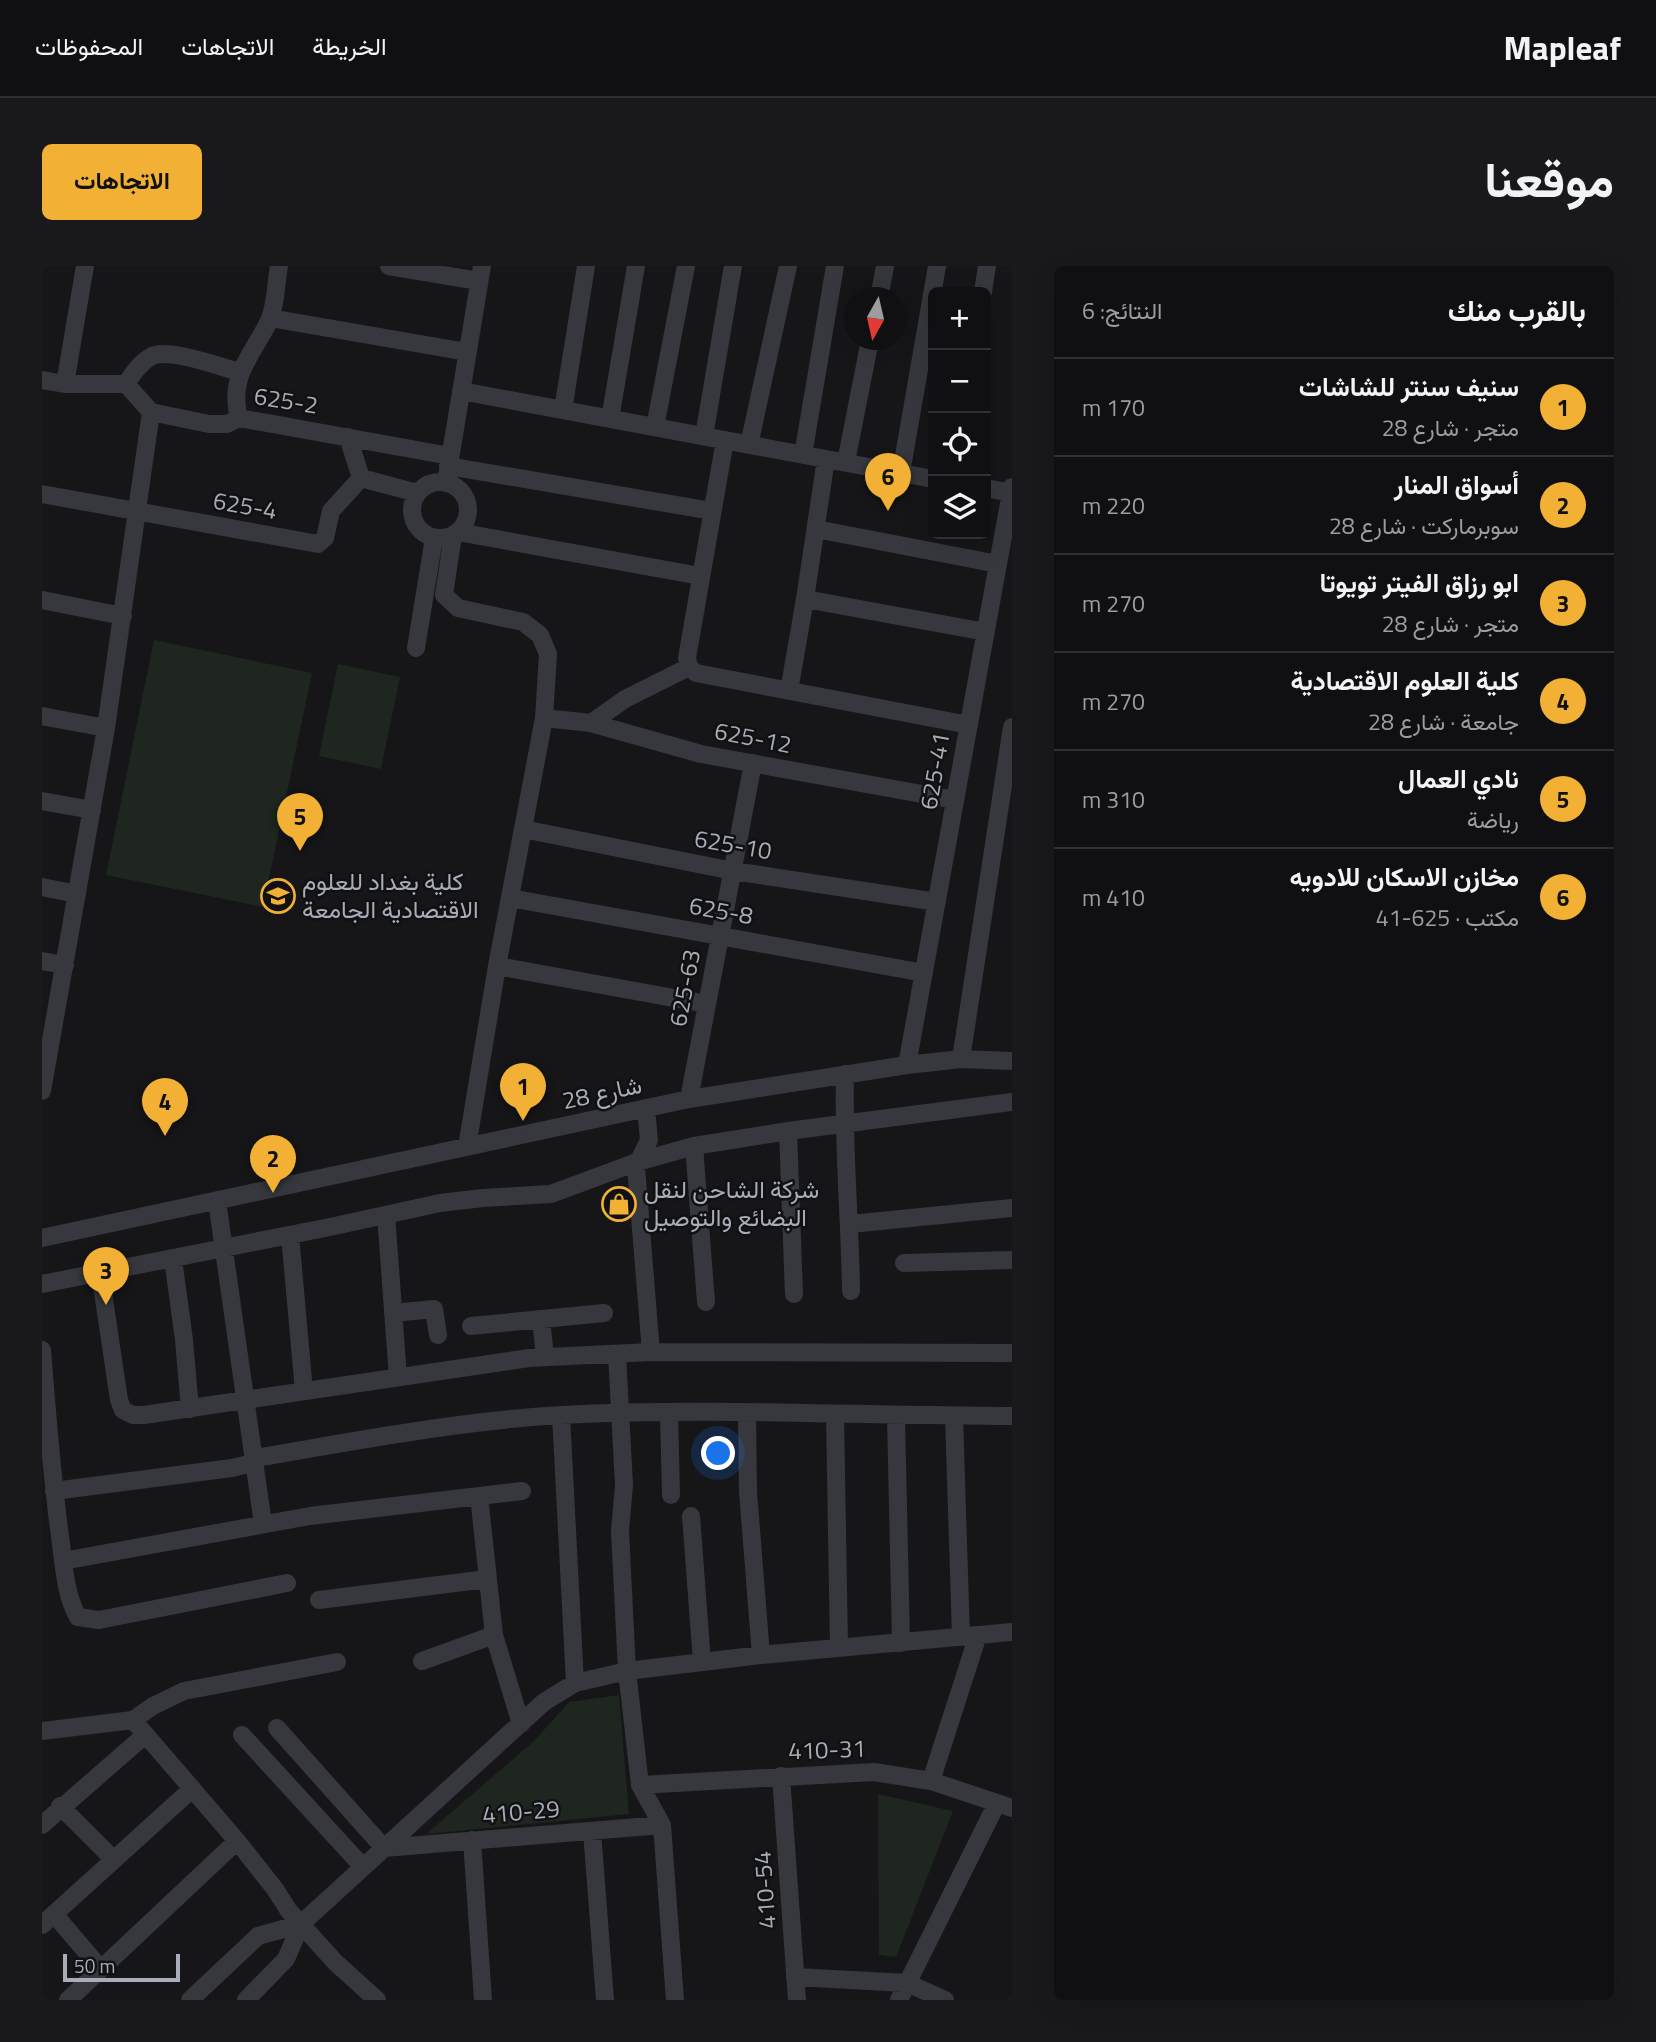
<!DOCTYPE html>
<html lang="ar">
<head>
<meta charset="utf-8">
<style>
	:root { --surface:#101012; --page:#19191b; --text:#f1f3f6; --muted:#9c9d9f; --line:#303032; --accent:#f2b134 }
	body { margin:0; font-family:"Titillium Web",Vazirmatn,sans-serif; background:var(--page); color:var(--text); direction:rtl }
	.controls { position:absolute; right:21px; top:21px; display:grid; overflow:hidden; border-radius:10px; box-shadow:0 7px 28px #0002 }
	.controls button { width:63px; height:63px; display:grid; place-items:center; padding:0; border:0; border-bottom:2px solid var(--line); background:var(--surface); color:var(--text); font:35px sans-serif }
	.compass { position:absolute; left:802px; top:21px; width:63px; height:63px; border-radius:50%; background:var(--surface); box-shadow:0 7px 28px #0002; rotate:188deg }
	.scale { position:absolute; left:21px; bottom:18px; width:117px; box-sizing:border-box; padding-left:7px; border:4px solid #a8adb8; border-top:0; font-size:19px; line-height:24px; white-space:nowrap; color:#a8adb8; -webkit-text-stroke:5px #111113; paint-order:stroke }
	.you { position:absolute; left:677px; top:1188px; width:24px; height:24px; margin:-18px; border:5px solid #fff; border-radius:50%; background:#1a73e8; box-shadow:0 0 0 10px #1a73e833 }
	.badge { display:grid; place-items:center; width:46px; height:46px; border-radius:50%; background:var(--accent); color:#111; font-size:23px; font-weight:700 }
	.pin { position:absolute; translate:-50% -58px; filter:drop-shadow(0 2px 4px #0008) }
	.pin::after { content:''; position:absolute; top:37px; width:24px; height:21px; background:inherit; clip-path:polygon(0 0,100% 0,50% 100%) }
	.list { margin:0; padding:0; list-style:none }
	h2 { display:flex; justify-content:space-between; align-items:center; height:91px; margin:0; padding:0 28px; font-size:30px }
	h2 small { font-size:23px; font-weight:400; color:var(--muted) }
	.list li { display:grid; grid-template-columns:46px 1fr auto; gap:21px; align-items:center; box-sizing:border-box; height:98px; padding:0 28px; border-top:2px solid var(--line) }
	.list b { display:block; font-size:26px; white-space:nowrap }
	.list p { margin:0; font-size:23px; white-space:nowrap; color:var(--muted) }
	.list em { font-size:23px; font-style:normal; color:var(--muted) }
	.icon { flex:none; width:38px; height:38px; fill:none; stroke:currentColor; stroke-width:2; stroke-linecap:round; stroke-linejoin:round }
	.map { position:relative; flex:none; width:970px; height:1734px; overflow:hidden; direction:ltr; border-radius:10px }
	header { display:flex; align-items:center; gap:42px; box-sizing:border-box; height:98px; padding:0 35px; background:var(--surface); border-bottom:2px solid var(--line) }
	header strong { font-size:33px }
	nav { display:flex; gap:38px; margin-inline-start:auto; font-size:24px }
	.intro { display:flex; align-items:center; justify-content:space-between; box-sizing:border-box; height:168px; padding:0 42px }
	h1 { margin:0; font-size:49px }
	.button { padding:18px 32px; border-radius:10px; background:var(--accent); color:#111; font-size:24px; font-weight:700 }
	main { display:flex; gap:42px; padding:0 42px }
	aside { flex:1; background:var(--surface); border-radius:10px; box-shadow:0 7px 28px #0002 }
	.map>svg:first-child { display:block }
	.grass { fill:#1e261f }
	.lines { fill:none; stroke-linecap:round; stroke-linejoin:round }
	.minor { stroke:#37383d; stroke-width:18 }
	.labels { text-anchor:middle; stroke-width:5; stroke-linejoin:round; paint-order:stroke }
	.street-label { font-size:24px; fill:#a8adb8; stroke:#111113 }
	.poi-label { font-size:24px; fill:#a8adb8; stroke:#111113; text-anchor:start }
</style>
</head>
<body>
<header>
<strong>Mapleaf</strong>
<nav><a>الخريطة</a><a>الاتجاهات</a><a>المحفوظات</a></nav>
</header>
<div class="intro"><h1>موقعنا</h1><a class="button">الاتجاهات</a></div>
<main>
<aside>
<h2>بالقرب منك<small>النتائج: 6</small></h2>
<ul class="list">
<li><span class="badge">1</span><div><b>سنيف سنتر للشاشات</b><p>متجر · شارع 28</p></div><em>170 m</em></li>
<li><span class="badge">2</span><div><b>أسواق المنار</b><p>سوبرماركت · شارع 28</p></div><em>220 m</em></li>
<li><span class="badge">3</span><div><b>ابو رزاق الفيتر تويوتا</b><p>متجر · شارع 28</p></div><em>270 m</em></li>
<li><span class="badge">4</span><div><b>كلية العلوم الاقتصادية</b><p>جامعة · شارع 28</p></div><em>270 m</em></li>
<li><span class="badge">5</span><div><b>نادي العمال</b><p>رياضة</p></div><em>310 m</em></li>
<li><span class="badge">6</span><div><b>مخازن الاسكان للادويه</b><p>مكتب · 625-41</p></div><em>410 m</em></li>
</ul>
</aside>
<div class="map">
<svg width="970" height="1734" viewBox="0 0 970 1734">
	<rect width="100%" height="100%" fill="#161618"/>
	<path class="grass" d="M112 374 270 407 221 641 64 609Z
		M296 398 358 411 339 503 277 490Z
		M577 1429 587 1548 384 1568 491 1476 527 1436Z
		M836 1528 911 1545 854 1691 837 1689Z"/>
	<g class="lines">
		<path class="minor" d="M347 0 437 15
			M941 26 945 0
			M837 32 843 0
			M228 52 425 86
			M0 114 23 118H84L109 146 167 158H185L197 152 408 190
			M23 118 43 0
			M84 118C91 108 98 96 110 90 128 82 178 101 198 106
			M419 125 891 213
			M521 144 544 0
			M197 152C186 110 210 90 227 55 234 39 234 17 237 0
			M568 153 594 0
			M613 161 644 0
			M662 170 691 0
			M683 174 645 392 647 401 654 407 927 459
			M707 179 746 0
			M761 189 793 0
			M804 196 828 74
			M406 200 670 245
			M859 207 895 0
			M319 212 375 227
			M370 244a28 28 0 1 1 56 0a28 28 0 1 1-56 0Z
			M404 217 440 0
			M944 222 969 227
			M0 228 276 278 283 272 289 245 319 212 306 171
			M774 263 956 298
			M416 266 658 310
			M411 269 402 329 416 342 481 356 498 369 506 388 502 452 455 700 425 881
			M763 333 944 366
			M0 334 81 350
			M374 382 392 272
			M747 425 763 333 784 193
			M0 450 64 462
			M502 452 549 457 659 488 913 534
			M549 457 583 433 647 401
			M0 535 50 544
			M481 563 691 605 895 636
			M0 621 35 628
			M468 632 882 707
			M0 695 23 699
			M455 700 665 738
			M919 793 970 461
			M865 799 970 221
			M803 808C801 880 808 953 809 1025
			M0 825 64 462 109 146
			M647 833 711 497
			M604 842 607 874 594 901 609 1086
			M746 865 752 1028
			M652 880 664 1036
			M175 935 221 1258
			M344 949 356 1111
			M808 958 970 942
			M248 969 262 1125
			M0 972 647 833 865 799 919 793 970 795
			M131 993 142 1074 148 1143
			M862 997 970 994
			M58 1006 77 1134 81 1144 91 1149H102L487 1092 609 1086 970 1087
			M0 1018 288 961 398 937 441 932 509 928 595 896 652 880 746 865 970 836
			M351 1047 392 1043 396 1069
			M499 1053 503 1091
			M429 1060 562 1047
			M0 1084C5 1149 10 1214 19 1278 22 1301 24 1331 36 1351L57 1354 245 1317
			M575 1088 582 1219 578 1265 585 1405 598 1519 620 1559 633 1734
			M705 1146 706 1226 719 1389
			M627 1147 629 1229
			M519 1149 533 1417
			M793 1149 797 1382
			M854 1150 859 1377
			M912 1150 919 1370
			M12 1225 190 1202 207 1198 219 1191C319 1174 418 1155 519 1149 669 1141 820 1150 970 1150
			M437 1230 452 1369 479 1458
			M649 1250 660 1396
			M21 1295 268 1250 480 1225
			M277 1334 445 1313
			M380 1395 452 1369
			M91 1454 195 1575 233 1623 247 1645 293 1696 335 1734
			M235 1462 342 1582 620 1559
			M0 1465 91 1454 111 1440 142 1425 295 1396
			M200 1469 321 1601
			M739 1510 755 1734
			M889 1515 936 1369
			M598 1519 832 1506 889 1515 970 1542
			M18 1540 72 1594
			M0 1559 103 1469
			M550 1565 563 1734
			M430 1574 441 1734
			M12 1648 58 1702
			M0 1659 150 1523
			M753 1711 865 1717 903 1734
			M26 1734 195 1575
			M148 1734 216 1670 259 1658
			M204 1734 244 1693 259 1658 502 1436 533 1417 585 1405 719 1389 970 1366
			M857 1734 955 1537"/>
	</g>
	<defs>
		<g id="university-ring" transform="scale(1.75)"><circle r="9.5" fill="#111113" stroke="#f2b134" stroke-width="1.5"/><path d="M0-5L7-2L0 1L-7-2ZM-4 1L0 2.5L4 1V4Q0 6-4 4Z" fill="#f2b134"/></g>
		<g id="shop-ring" transform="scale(1.75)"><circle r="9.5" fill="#111113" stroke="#f2b134" stroke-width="1.5"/><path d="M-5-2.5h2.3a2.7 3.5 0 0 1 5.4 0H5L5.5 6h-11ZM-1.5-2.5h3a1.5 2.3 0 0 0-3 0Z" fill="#f2b134"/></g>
	</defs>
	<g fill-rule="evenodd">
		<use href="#university-ring" x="236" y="630"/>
		<use href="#shop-ring" x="577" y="938"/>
	</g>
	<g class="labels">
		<g class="street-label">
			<text transform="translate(244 135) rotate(9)" y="8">625-2</text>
			<text transform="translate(203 240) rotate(10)" y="8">625-4</text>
			<text transform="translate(711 472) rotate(11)" y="8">625-12</text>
			<text transform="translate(893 505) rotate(-80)" y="8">625-41</text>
			<text transform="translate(691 579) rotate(10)" y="8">625-10</text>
			<text transform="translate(679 645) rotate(10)" y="8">625-8</text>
			<text transform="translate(643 722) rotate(-79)" y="8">625-63</text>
			<text transform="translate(560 827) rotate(-12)" y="8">شارع 28</text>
			<text transform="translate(785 1484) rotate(-2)" y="8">410-31</text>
			<text transform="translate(479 1546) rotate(-5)" y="8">410-29</text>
			<text transform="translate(723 1624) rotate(-94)" y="8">410-54</text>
		</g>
		<g class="poi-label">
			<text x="260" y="624">كلية بغداد للعلوم<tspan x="260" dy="28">الاقتصادية الجامعة</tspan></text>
			<text x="602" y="932">شركة الشاحن لنقل<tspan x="602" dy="28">البضائع والتوصيل</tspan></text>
		</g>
	</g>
</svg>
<div class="controls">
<button>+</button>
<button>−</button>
<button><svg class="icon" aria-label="locate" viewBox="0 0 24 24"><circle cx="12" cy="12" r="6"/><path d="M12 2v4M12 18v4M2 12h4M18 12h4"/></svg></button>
<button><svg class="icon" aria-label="layers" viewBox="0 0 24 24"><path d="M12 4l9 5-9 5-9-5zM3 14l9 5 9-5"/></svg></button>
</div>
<svg class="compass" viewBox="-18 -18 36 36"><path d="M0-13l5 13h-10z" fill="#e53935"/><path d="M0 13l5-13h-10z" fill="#9c9d9f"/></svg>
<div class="scale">50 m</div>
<div class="you"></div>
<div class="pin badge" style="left:481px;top:855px">1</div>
<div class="pin badge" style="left:231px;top:927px">2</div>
<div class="pin badge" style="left:64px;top:1039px">3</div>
<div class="pin badge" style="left:123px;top:870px">4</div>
<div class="pin badge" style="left:258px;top:585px">5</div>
<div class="pin badge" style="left:846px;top:245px">6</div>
</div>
</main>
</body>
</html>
